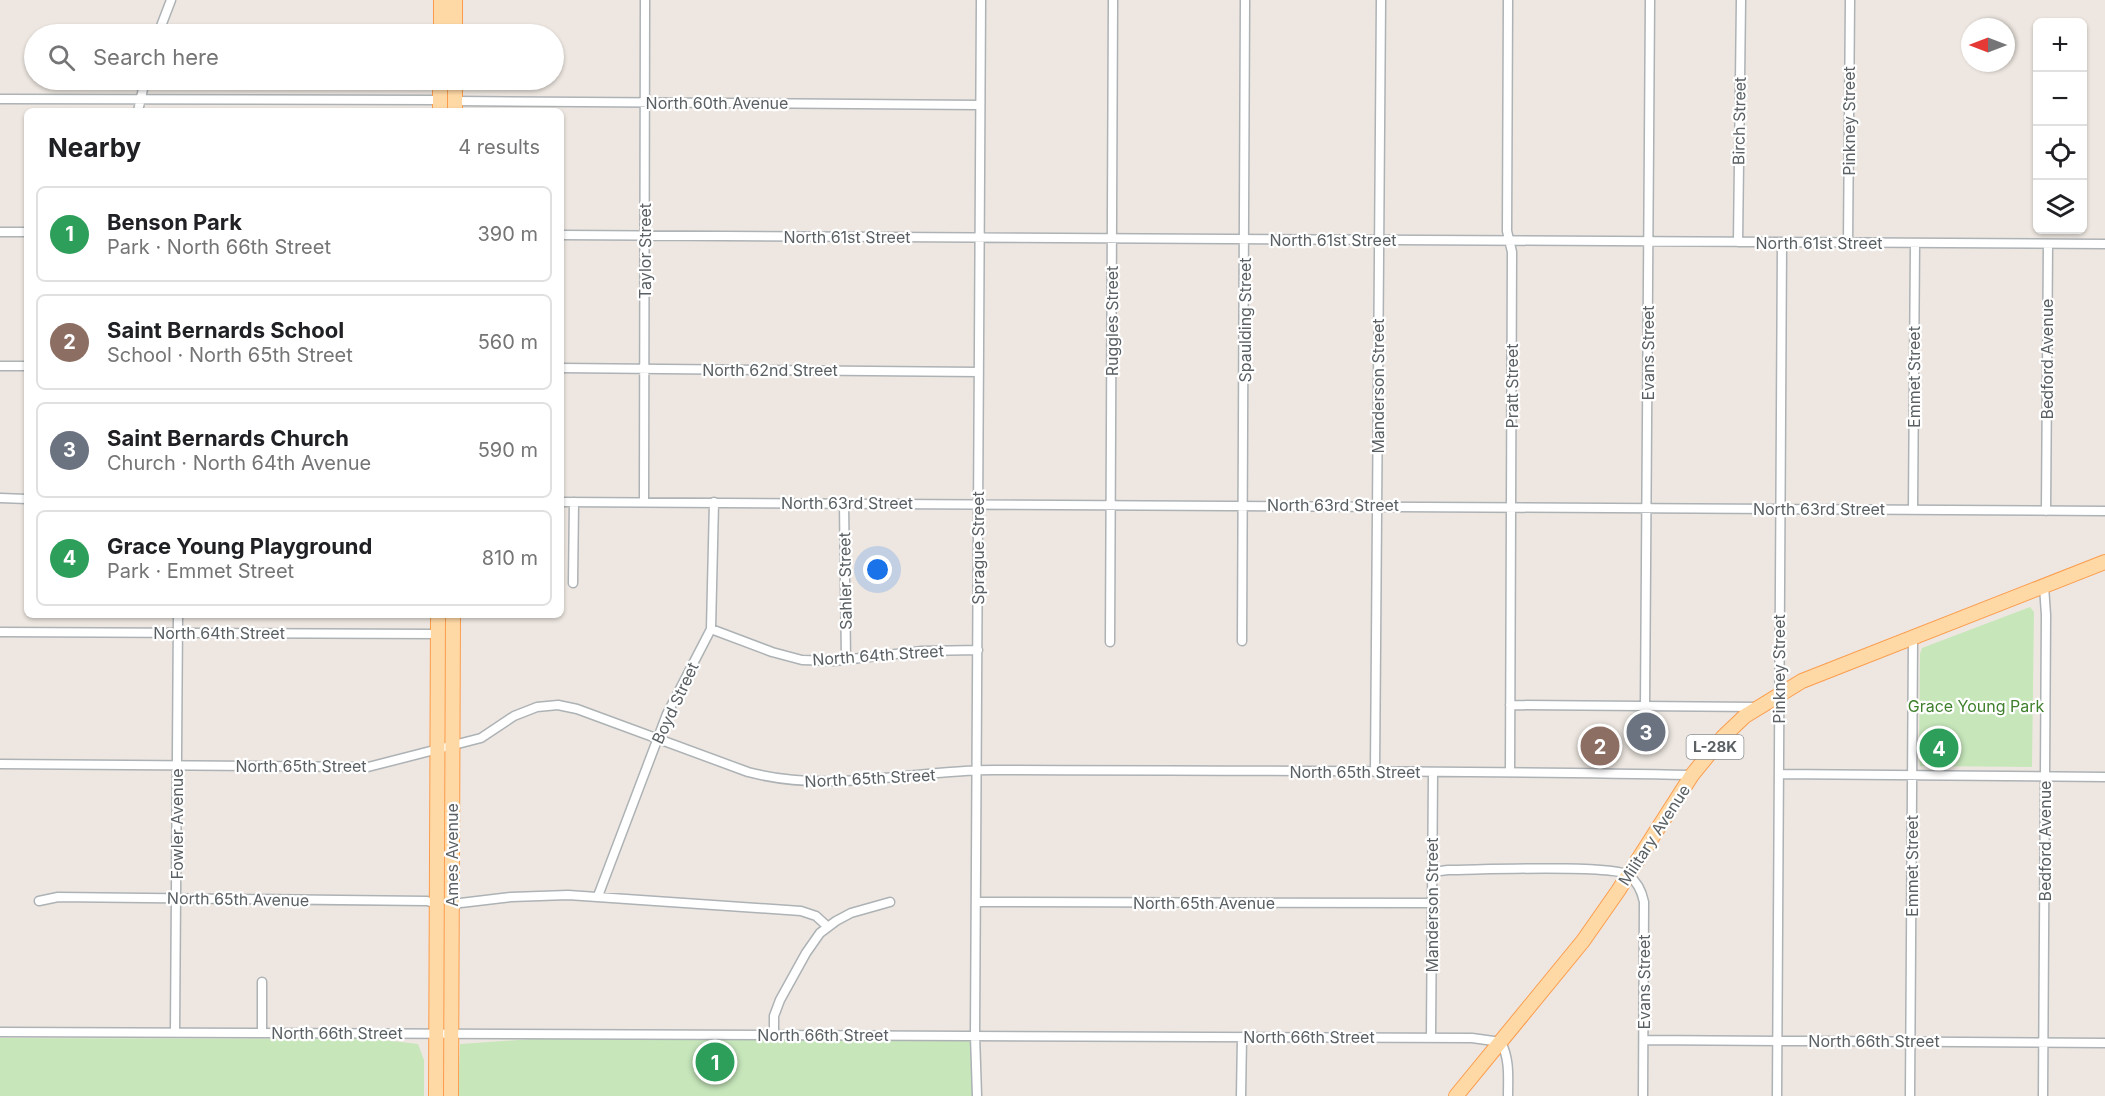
<!DOCTYPE html>
<html lang="en">
<head>
<meta charset="utf-8">
<style>
	:root { --surface:#fff; --page:#f2f2f2; --text:#202124; --muted:#757577; --line:#e0e0e0; --accent:#f52047 }
	body { margin:0; font-family:Inter,sans-serif; background:var(--page); color:var(--text) }
	.controls { position:absolute; right:18px; top:18px; display:grid; overflow:hidden; border-radius:9px; box-shadow:0 2px 4px #0004 }
	.controls button { width:54px; height:54px; display:grid; place-items:center; padding:0; border:0; border-bottom:2px solid var(--line); background:var(--surface); color:var(--text); font:30px sans-serif }
	.compass { position:absolute; left:1961px; top:18px; width:54px; height:54px; border-radius:50%; background:var(--surface); box-shadow:0 2px 4px #0004; rotate:270deg }
	.you { position:absolute; left:878px; top:570px; width:21px; height:21px; margin:-15px; border:4px solid #fff; border-radius:50%; background:#1a73e8; box-shadow:0 0 0 9px #1a73e833 }
	.badge { display:grid; place-items:center; width:39px; height:39px; border-radius:50%; background:var(--accent); color:#fff; font-size:20px; font-weight:700 }
	.pin { position:absolute; translate:-50% -50%; border:3px solid #fff; box-shadow:0 2px 6px #0006 }
	.list { margin:0; padding:0; list-style:none }
	h2 { display:flex; justify-content:space-between; align-items:center; height:78px; margin:0; padding:0 24px; font-size:26px }
	h2 small { font-size:20px; font-weight:400; color:var(--muted) }
	.list li { display:grid; grid-template-columns:39px 1fr auto; gap:18px; align-items:center; box-sizing:border-box; height:96px; margin:0 12px 12px; padding:0 12px; border:2px solid var(--line); border-radius:9px }
	.list b { display:block; font-size:22px; white-space:nowrap }
	.list p { margin:0; font-size:20px; white-space:nowrap; color:var(--muted) }
	.list em { font-size:20px; font-style:normal; color:var(--muted) }
	.icon { flex:none; width:33px; height:33px; fill:none; stroke:currentColor; stroke-width:2; stroke-linecap:round; stroke-linejoin:round }
	.map { position:relative; flex:none; width:2105px; height:1096px; overflow:hidden }
	.search { position:absolute; background:var(--surface); box-shadow:0 2px 4px #0004; left:24px; top:24px; width:540px; height:66px; display:flex; align-items:center; gap:15px; box-sizing:border-box; padding:0 21px; border-radius:33px; color:var(--muted); font-size:22px }
	.panel { position:absolute; background:var(--surface); box-shadow:0 2px 4px #0004; left:24px; top:108px; width:540px; height:510px; border-radius:9px }
	.map>svg:first-child { display:block }
	.green { fill:#c7e7bb }
	.lines { fill:none; stroke-linecap:round; stroke-linejoin:round }
	.street-casing { stroke:#adb2b5; stroke-width:11 }
	.primary-casing { stroke:#fb9c4d; stroke-width:16 }
	.street { stroke:#fff; stroke-width:8 }
	.primary { stroke:#ffd9a5; stroke-width:14 }
	.labels { text-anchor:middle; stroke-width:4.5; stroke-linejoin:round; paint-order:stroke }
	.shield { fill:#fff; stroke:#8c9092; stroke-width:1.5 }
	.shield-label { font-size:15px; font-weight:bold; fill:#5a6063 }
	.street-label { font-size:16px; fill:#5a6063; stroke:#fff }
	.park-label { font-size:16px; fill:#3f802d; stroke:#fff }
</style>
</head>
<body>
<div class="map">
<svg width="2105" height="1096" viewBox="0 0 2105 1096">
	<rect width="100%" height="100%" fill="#eee7e1"/>
	<path class="green" d="M2030 607 2034 612 2032 767 1920 766 1919 758 1920 654 1922 648Z
		M0 1038 376 1039 418 1044 424 1060V1096H0Z
		M532 1039 972 1040V1096H458L460 1044Z"/>
	<g class="lines">
		<g class="street-casing">
			<path id="street" d="M1508 0 1507 231 1512 252 1510 772
				M158 34 171 0
				M0 99 440 100
				M455 101 980 105
				M138 111 145 80
				M0 232H27
				M561 235 2105 244
				M1738 242 1741 0
				M1848 243 1850 0
				M0 366H27
				M561 368 979 372
				M0 498 27 499
				M561 502 2105 511
				M644 502 645 0
				M844 503 846 660
				M1913 510 1915 243
				M2046 511 2048 244
				M573 583 574 502
				M711 629 772 652 802 660 834 661 922 651 978 650
				M0 632 438 634
				M1242 641 1245 0
				M1110 642 1113 0
				M1510 705 1757 707
				M1645 706 1650 0
				M0 764 368 767 481 738 514 716 537 707 558 705 577 709 748 772C831 794 910 770 994 770 1226 771 1459 770 1692 775
				M1375 772 1381 0
				M1779 774 2105 777
				M1432 872 1448 870C1477 870 1612 864 1628 875 1638 882 1642 892 1644 902L1643 1096
				M598 896 667 714 711 629 714 502
				M39 901 58 897 427 901 437 904
				M977 902 1432 903
				M452 904 511 897 568 895 801 911 816 916 828 927
				M262 982V1033
				M0 1032 1472 1038 1501 1042C1510 1060 1508 1077 1508 1096
				M175 1032 178 615
				M774 1035V1016L780 1000 806 953 820 933 836 921 851 913 890 902
				M1431 1037 1433 772
				M1644 1040 2105 1043
				M977 1096 975 1035 981 0
				M1241 1096 1242 1037
				M1777 1096 1782 243
				M1910 1096 1913 637
				M2043 1096 2046 615 2044 586"/>
		</g>
		<g class="primary-casing">
			<path id="primary" d="M441 0V34
				M455 0V34
				M455 80V111
				M440 111V80
				M436 1096 438 615
				M451 1096 453 615
				M1456 1096 1583 941 1618 891 1692 775 1723 737 1745 716 1802 681 2105 562"/>
		</g>
		<use href="#street" class="street"/>
		<use href="#primary" class="primary"/>
	</g>
	<g class="labels">
		<rect class="shield" x="1686.5" y="735" width="57" height="24" rx="4.5"/>
		<g class="shield-label">
			<text x="1715" y="752">L-28K</text>
		</g>
		<g class="street-label">
			<text x="717" y="109">North 60th Avenue</text>
			<text transform="translate(1739 121) rotate(-89)" y="6">Birch Street</text>
			<text transform="translate(1849 121) rotate(-90)" y="6">Pinkney Street</text>
			<text x="847" y="243">North 61st Street</text>
			<text x="1333" y="246">North 61st Street</text>
			<text x="1819" y="249">North 61st Street</text>
			<text transform="translate(645 251) rotate(-90)" y="6">Taylor Street</text>
			<text transform="translate(1245 320) rotate(-90)" y="6">Spaulding Street</text>
			<text transform="translate(1112 321) rotate(-90)" y="6">Ruggles Street</text>
			<text transform="translate(1648 353) rotate(-90)" y="6">Evans Street</text>
			<text transform="translate(2047 359) rotate(-90)" y="6">Bedford Avenue</text>
			<text x="770" y="376">North 62nd Street</text>
			<text transform="translate(1914 377) rotate(-90)" y="6">Emmet Street</text>
			<text transform="translate(1378 386) rotate(-90)" y="6">Manderson Street</text>
			<text transform="translate(1512 386) rotate(-90)" y="6">Pratt Street</text>
			<text x="847" y="509">North 63rd Street</text>
			<text x="1333" y="511">North 63rd Street</text>
			<text x="1819" y="515">North 63rd Street</text>
			<text transform="translate(978 548) rotate(-90)" y="6">Sprague Street</text>
			<text transform="translate(845 581) rotate(-91)" y="6">Sahler Street</text>
			<text x="219" y="639">North 64th Street</text>
			<text transform="translate(878 655) rotate(-4)" y="6">North 64th Street</text>
			<text transform="translate(1779 669) rotate(-90)" y="6">Pinkney Street</text>
			<text transform="translate(675 703) rotate(-65)" y="6">Boyd Street</text>
			<text x="301" y="772">North 65th Street</text>
			<text x="1355" y="778">North 65th Street</text>
			<text transform="translate(870 778) rotate(-3)" y="6">North 65th Street</text>
			<text transform="translate(177 824) rotate(-90)" y="6">Fowler Avenue</text>
			<text transform="translate(1654 835) rotate(-57)" y="6">Military Avenue</text>
			<text transform="translate(2045 841) rotate(-90)" y="6">Bedford Avenue</text>
			<text transform="translate(452 855) rotate(-90)" y="6">Ames Avenue</text>
			<text transform="translate(1912 866) rotate(-90)" y="6">Emmet Street</text>
			<text transform="translate(238 899) rotate(1)" y="6">North 65th Avenue</text>
			<text x="1204" y="909">North 65th Avenue</text>
			<text transform="translate(1432 905) rotate(-90)" y="6">Manderson Street</text>
			<text transform="translate(1644 982) rotate(-90)" y="6">Evans Street</text>
			<text x="337" y="1039">North 66th Street</text>
			<text x="823" y="1041">North 66th Street</text>
			<text x="1309" y="1043">North 66th Street</text>
			<text x="1874" y="1047">North 66th Street</text>
		</g>
		<g class="park-label">
			<text x="1976" y="712">Grace Young Park</text>
		</g>
	</g>
</svg>
<div class="controls">
<button>+</button>
<button>−</button>
<button><svg class="icon" aria-label="locate" viewBox="0 0 24 24"><circle cx="12" cy="12" r="6"/><path d="M12 2v4M12 18v4M2 12h4M18 12h4"/></svg></button>
<button><svg class="icon" aria-label="layers" viewBox="0 0 24 24"><path d="M12 4l9 5-9 5-9-5zM3 14l9 5 9-5"/></svg></button>
</div>
<svg class="compass" viewBox="-18 -18 36 36"><path d="M0-13l5 13h-10z" fill="#e53935"/><path d="M0 13l5-13h-10z" fill="#757577"/></svg>
<div class="you"></div>
<div class="pin badge" style="left:715px;top:1062px;background:#2e9e5b">1</div>
<div class="pin badge" style="left:1600px;top:746px;background:#8d6e63">2</div>
<div class="pin badge" style="left:1646px;top:732px;background:#6b7280">3</div>
<div class="pin badge" style="left:1939px;top:748px;background:#2e9e5b">4</div>
<div class="search"><svg class="icon" aria-label="search" viewBox="0 0 24 24"><circle cx="10" cy="10" r="6"/><path d="M15 15l6 6"/></svg>Search here</div>
<section class="panel">
<h2>Nearby<small>4 results</small></h2>
<ul class="list">
<li><span class="badge" style="background:#2e9e5b">1</span><div><b>Benson Park</b><p>Park · North 66th Street</p></div><em>390 m</em></li>
<li><span class="badge" style="background:#8d6e63">2</span><div><b>Saint Bernards School</b><p>School · North 65th Street</p></div><em>560 m</em></li>
<li><span class="badge" style="background:#6b7280">3</span><div><b>Saint Bernards Church</b><p>Church · North 64th Avenue</p></div><em>590 m</em></li>
<li><span class="badge" style="background:#2e9e5b">4</span><div><b>Grace Young Playground</b><p>Park · Emmet Street</p></div><em>810 m</em></li>
</ul>
</section>
</div>
</body>
</html>
